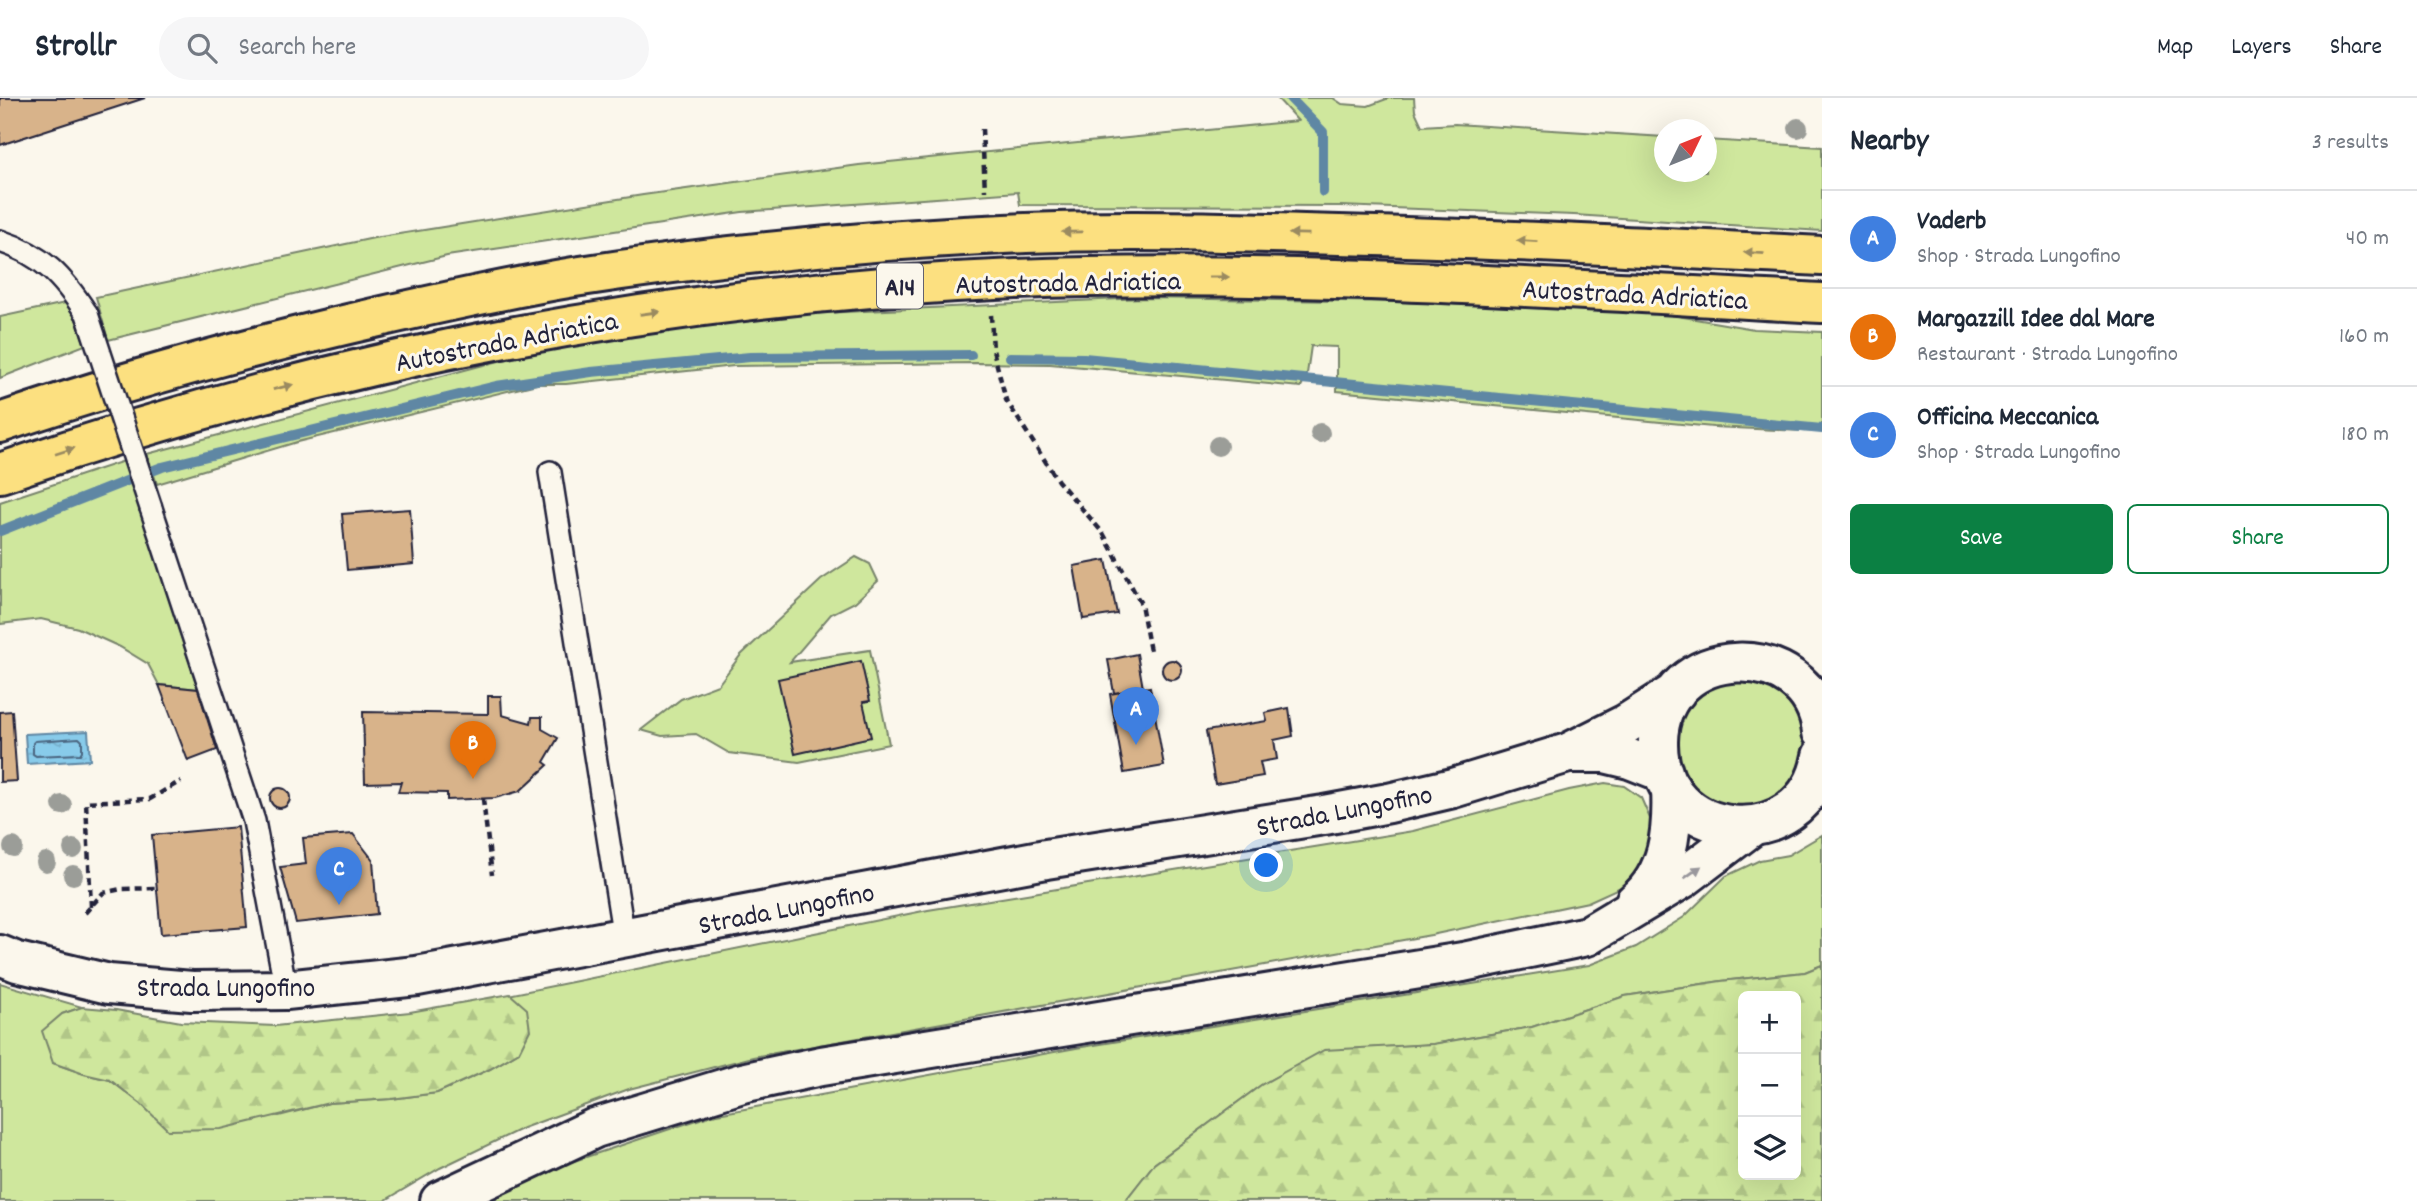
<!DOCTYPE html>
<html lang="en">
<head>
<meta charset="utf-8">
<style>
	:root { --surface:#fff; --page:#f6f6f7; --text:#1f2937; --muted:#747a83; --line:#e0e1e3; --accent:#0b8043 }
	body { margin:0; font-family:Dekko,sans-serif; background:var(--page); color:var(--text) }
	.controls { position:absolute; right:21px; bottom:21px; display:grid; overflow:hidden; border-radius:10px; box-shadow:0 7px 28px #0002 }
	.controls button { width:63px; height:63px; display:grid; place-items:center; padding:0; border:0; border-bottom:2px solid var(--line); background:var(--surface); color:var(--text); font:35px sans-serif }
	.compass { position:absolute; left:1654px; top:21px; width:63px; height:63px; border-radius:50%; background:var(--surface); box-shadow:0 7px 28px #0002; rotate:47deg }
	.you { position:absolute; left:1267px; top:768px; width:24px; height:24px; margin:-18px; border:5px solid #fff; border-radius:50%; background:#1a73e8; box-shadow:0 0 0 10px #1a73e833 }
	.badge { display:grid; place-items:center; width:46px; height:46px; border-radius:50%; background:var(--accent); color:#fff; font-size:23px; font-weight:700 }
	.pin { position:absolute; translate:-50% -58px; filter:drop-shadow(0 2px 4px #0008) }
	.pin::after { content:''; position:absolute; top:37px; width:24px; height:21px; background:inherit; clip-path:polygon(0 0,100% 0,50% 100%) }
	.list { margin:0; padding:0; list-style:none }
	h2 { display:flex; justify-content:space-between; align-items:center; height:91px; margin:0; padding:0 28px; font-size:30px }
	h2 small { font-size:23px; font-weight:400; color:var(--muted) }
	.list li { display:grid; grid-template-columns:46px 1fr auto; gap:21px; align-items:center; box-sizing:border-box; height:98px; padding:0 28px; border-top:2px solid var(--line) }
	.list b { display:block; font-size:26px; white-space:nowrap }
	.list p { margin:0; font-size:23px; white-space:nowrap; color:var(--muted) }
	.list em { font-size:23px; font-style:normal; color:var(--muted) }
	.actions { display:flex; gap:14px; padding:21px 28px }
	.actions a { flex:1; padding:16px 0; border:2px solid var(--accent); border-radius:10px; text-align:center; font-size:24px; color:var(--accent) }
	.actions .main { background:var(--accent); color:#fff }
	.icon { flex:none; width:38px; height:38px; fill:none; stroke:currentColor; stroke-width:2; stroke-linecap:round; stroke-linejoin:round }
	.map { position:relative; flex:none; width:1822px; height:1103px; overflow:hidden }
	header { display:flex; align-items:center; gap:42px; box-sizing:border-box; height:98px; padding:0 35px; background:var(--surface); border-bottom:2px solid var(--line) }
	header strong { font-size:33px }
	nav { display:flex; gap:38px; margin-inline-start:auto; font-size:24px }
	.search { width:490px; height:63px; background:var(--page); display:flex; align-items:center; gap:18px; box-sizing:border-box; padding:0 24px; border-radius:38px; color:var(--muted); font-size:26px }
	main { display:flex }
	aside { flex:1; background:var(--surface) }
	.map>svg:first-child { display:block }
	.green { fill:#cfe79d; stroke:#78846c; stroke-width:2 }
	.forest { fill:url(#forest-firs); stroke:#78846c; stroke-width:2; fill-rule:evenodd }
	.water { fill:url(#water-ripples); stroke:#5f87a4; stroke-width:2 }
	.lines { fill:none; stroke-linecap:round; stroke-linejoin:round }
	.shore { stroke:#4b6681; stroke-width:2 }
	.stream { stroke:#5f87a4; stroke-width:10 }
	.building { fill:#d8b38a; stroke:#22223b; stroke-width:2 }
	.service-casing { stroke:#22223b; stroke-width:26 }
	.tertiary-casing { stroke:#22223b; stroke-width:44 }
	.secondary-casing { stroke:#22223b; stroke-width:44 }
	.motorway-casing { stroke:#22223b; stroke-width:44 }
	.path { stroke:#22223b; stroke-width:4.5; stroke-dasharray:7 5; stroke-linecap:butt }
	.service { stroke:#fbf7ec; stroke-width:21 }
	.tertiary { stroke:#fbf7ec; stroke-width:38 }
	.secondary { stroke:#fbf7ec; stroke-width:38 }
	.motorway { stroke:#fce080; stroke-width:38 }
	.service-bridge-casing { stroke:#22223b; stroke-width:26; stroke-linecap:butt }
	.service-bridge { stroke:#fbf7ec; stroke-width:21 }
	.tree { fill:#9b9d98 }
	.oneway { fill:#9a8a61 }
	.oneway2 { fill:#99979c }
	.labels { text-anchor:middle; stroke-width:6; stroke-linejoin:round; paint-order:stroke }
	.shield { fill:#fbf7ec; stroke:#636270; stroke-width:2 }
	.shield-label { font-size:26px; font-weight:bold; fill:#22223b }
	.street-label { font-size:28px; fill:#22223b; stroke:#fbf7ec }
</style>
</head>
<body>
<header>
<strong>Strollr</strong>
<div class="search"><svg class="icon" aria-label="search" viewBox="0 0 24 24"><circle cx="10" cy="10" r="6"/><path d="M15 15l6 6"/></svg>Search here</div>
<nav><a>Map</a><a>Layers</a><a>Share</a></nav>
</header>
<main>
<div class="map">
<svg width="1822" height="1103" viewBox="0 0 1822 1103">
	<defs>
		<pattern id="forest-firs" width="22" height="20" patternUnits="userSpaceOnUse" patternTransform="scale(1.75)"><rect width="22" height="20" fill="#cfe79d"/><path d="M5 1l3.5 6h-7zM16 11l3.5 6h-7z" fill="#b1c688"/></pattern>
		<pattern id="water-ripples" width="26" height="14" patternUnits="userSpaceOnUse" patternTransform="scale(1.75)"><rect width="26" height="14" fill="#88cbea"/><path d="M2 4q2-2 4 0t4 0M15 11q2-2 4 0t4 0" fill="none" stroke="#75aeca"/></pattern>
	</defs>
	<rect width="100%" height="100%" fill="#fbf7ec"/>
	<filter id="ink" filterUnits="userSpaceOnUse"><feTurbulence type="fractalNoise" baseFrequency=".0143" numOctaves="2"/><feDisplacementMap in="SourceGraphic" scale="14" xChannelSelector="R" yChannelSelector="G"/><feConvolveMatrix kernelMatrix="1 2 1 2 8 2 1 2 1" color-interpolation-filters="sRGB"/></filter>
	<g filter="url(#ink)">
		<path class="green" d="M1277 0H1333L1342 6 1368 8 1389 0H1414L1415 13 1422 28 1455 26 1664 39V74H1706L1707 42 1822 49V133L1574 117 1340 108 1020 107 1018 94 742 114 447 158 108 242 96 199 374 140 643 97 859 67 1298 23Z
			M1142 200 1405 204 1660 215 1754 231 1822 234V334L1713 329 1337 293V249L1311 248 1307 276 1301 289 1050 266 977 265 734 268 566 286H537L297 344 157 386 147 356 495 264 597 241 800 216Z
			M70 204 85 247 0 280V219Z
			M124 363 198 591 159 587 148 566 120 549 78 530 41 521 0 526V404Z
			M856 459 870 466 878 483 855 504 831 516 790 564 870 552 889 646 799 664 729 655 696 636 662 638 641 632 681 601 718 587 740 558 821 482Z
			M1763 578 1809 624 1808 669 1778 703 1735 711 1713 705 1695 692 1681 673 1675 651 1676 629 1699 590Z
			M1605 685 1624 688 1641 700 1655 732V746L1634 779 1621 789 1588 804 1431 837 753 959 629 991 523 1030 440 1070 384 1103H0V885L82 909 62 916 53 965 84 976 110 982 140 1005 279 1018 329 1005 391 1001 437 995 490 971 519 954 508 897 928 812 1413 733 1569 692Z
			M1822 737V867L1805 874 1721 883 1625 898 1532 929 1433 946 1324 953 1261 987 1154 1066 1125 1103H486L529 1078 712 1017 1076 950 1589 867 1636 849 1684 819 1726 778 1760 762 1788 757Z"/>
		<path class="forest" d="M1822 867V1103H1125L1154 1066 1261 987 1324 952 1433 946 1532 929 1625 898 1721 883 1805 874ZM1743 898H1796V1077H1743Z
			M510 896 527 911 530 932 519 954 490 971 437 995 391 1001 329 1005 221 1031 168 1032 140 1005 110 982 84 976 53 965 42 933 62 916 82 909 116 912 181 924 275 928 410 914Z"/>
		<path class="water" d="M88 633 90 662 27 666 25 636Z"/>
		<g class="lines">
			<path class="shore" d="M79 640 82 643V653L80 656 36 658 33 656V645L35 643Z"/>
			<path class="stream" d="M1290 0 1323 34V94
				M1010 259 1084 260 1822 331
				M0 433 162 369 496 288 591 274 750 259 971 257"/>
		</g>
		<path class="building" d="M0 0H145L0 47Z
			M410 411 414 466 347 472 342 416Z
			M1106 462 1117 516 1083 521 1074 468Z
			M1137 556 1143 590 1114 595 1108 562Z
			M1162 572a10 10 0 1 1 20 0a10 10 0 1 1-20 0Z
			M861 563 870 603 863 604 871 639 795 656 778 581Z
			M159 587 198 591 217 652 188 663Z
			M1150 589 1164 668 1124 675 1110 596Z
			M488 598H501L502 617 531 625 532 619H542V631L558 640 544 664 548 667 520 693 495 700 447 702V695L398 694 401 684 365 685 363 614 488 616Z
			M1289 610 1293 638 1274 642 1277 661 1260 664 1263 678 1215 686 1206 633 1267 623 1265 615Z
			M12 613 17 683 0 684V614Z
			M270 700a10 10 0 1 1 20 0a10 10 0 1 1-20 0Z
			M238 729 247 829 161 836 152 737Z
			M353 736 373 762 377 816 296 825 280 769 306 766 303 740Z"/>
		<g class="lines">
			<g class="service-casing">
				<path id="service" d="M0 143C43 157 63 179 87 216
					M550 374 624 840
					M151 410 254 723 286 892"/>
			</g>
			<g class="tertiary-casing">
				<path id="tertiary" d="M1635 804C1669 776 1673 732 1671 691
					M440 1103 595 1030 742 985 821 968 1463 864 1587 838 1682 781 1752 728"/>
			</g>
			<g class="secondary-casing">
				<path id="secondary" d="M1822 634C1812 538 1660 542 1658 643 1656 746 1805 760 1822 658
					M1570 655H1605L1630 661 1663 674
					M0 857 17 864 109 886 192 893 286 892 417 878 1046 761 1324 717 1389 705 1453 690 1568 655 1626 626 1676 594"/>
			</g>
			<g class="motorway-casing">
				<path id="motorway" d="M0 325C123 283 248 249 374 220 440 205 507 190 574 179 724 156 874 141 1026 135 1118 131 1211 133 1304 136 1477 140 1649 149 1822 158
					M0 375C328 262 670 195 1016 181 1285 171 1554 191 1822 205"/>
			</g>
			<path class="path" d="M982 31 985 93
				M991 217 993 252 1006 302 1058 383 1103 435 1141 506 1150 553
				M483 701 492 777
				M91 809 86 704 150 701 181 683
				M85 815 103 795 121 791 157 790"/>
			<use href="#service" class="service"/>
			<use href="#tertiary" class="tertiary"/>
			<use href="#secondary" class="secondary"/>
			<use href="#motorway" class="motorway"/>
			<g class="service-bridge-casing">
				<path id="service-bridge" d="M87 216 151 410"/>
			</g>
			<use href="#service-bridge" class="service-bridge"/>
		</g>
		<g class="tree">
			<circle cx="1798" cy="30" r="10"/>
			<circle cx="1320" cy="335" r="10"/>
			<circle cx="1218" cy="348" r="10"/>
			<circle cx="62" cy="707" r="10"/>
			<circle cx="13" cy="749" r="10"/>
			<circle cx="73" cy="751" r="10"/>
			<circle cx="46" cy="764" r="10"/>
			<circle cx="73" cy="777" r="10"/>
		</g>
		<defs><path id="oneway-solid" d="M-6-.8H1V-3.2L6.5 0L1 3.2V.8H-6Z" transform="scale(1.75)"/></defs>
		<g class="oneway">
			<use href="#oneway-solid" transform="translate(1072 134) rotate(179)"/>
			<use href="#oneway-solid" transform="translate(1299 136) rotate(-179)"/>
			<use href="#oneway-solid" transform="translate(1527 143) rotate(-177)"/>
			<use href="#oneway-solid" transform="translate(1754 155) rotate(-177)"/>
			<use href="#oneway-solid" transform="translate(1219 179)"/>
			<use href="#oneway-solid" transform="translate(650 215) rotate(-8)"/>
			<use href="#oneway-solid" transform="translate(283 289) rotate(-14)"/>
			<use href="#oneway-solid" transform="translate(65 353) rotate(-18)"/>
		</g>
		<use class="oneway2" href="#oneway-solid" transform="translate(1693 774) rotate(-35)"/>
	</g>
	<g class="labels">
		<rect class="shield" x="877" y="165.5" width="46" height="45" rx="5"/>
		<g class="shield-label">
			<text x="900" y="197">A14</text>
		</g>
		<g class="street-label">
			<text transform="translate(1068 183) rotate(-1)" y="10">Autostrada Adriatica</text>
			<text transform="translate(1635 195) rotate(3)" y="10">Autostrada Adriatica</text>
			<text transform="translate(506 242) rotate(-11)" y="10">Autostrada Adriatica</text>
			<text transform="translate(1344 711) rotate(-11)" y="10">Strada Lungofino</text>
			<text transform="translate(786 809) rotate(-11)" y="10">Strada Lungofino</text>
			<text x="226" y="898">Strada Lungofino</text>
		</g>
	</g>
</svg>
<div class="controls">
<button>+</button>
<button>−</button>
<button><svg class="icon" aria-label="layers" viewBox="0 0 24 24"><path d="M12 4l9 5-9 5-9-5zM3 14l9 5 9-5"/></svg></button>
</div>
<svg class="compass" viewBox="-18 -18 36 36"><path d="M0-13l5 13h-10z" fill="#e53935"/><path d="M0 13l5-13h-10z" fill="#747a83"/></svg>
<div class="you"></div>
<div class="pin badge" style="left:1136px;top:647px;background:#3f7fe0">A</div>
<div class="pin badge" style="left:473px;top:681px;background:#e8710a">B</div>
<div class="pin badge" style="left:339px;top:807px;background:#3f7fe0">C</div>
</div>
<aside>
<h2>Nearby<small>3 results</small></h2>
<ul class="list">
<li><span class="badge" style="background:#3f7fe0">A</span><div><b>Vaderb</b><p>Shop · Strada Lungofino</p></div><em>40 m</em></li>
<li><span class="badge" style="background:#e8710a">B</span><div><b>Margazzill Idee dal Mare</b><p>Restaurant · Strada Lungofino</p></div><em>160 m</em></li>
<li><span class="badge" style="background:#3f7fe0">C</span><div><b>Officina Meccanica</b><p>Shop · Strada Lungofino</p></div><em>180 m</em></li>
</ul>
<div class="actions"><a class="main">Save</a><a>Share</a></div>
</aside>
</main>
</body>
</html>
